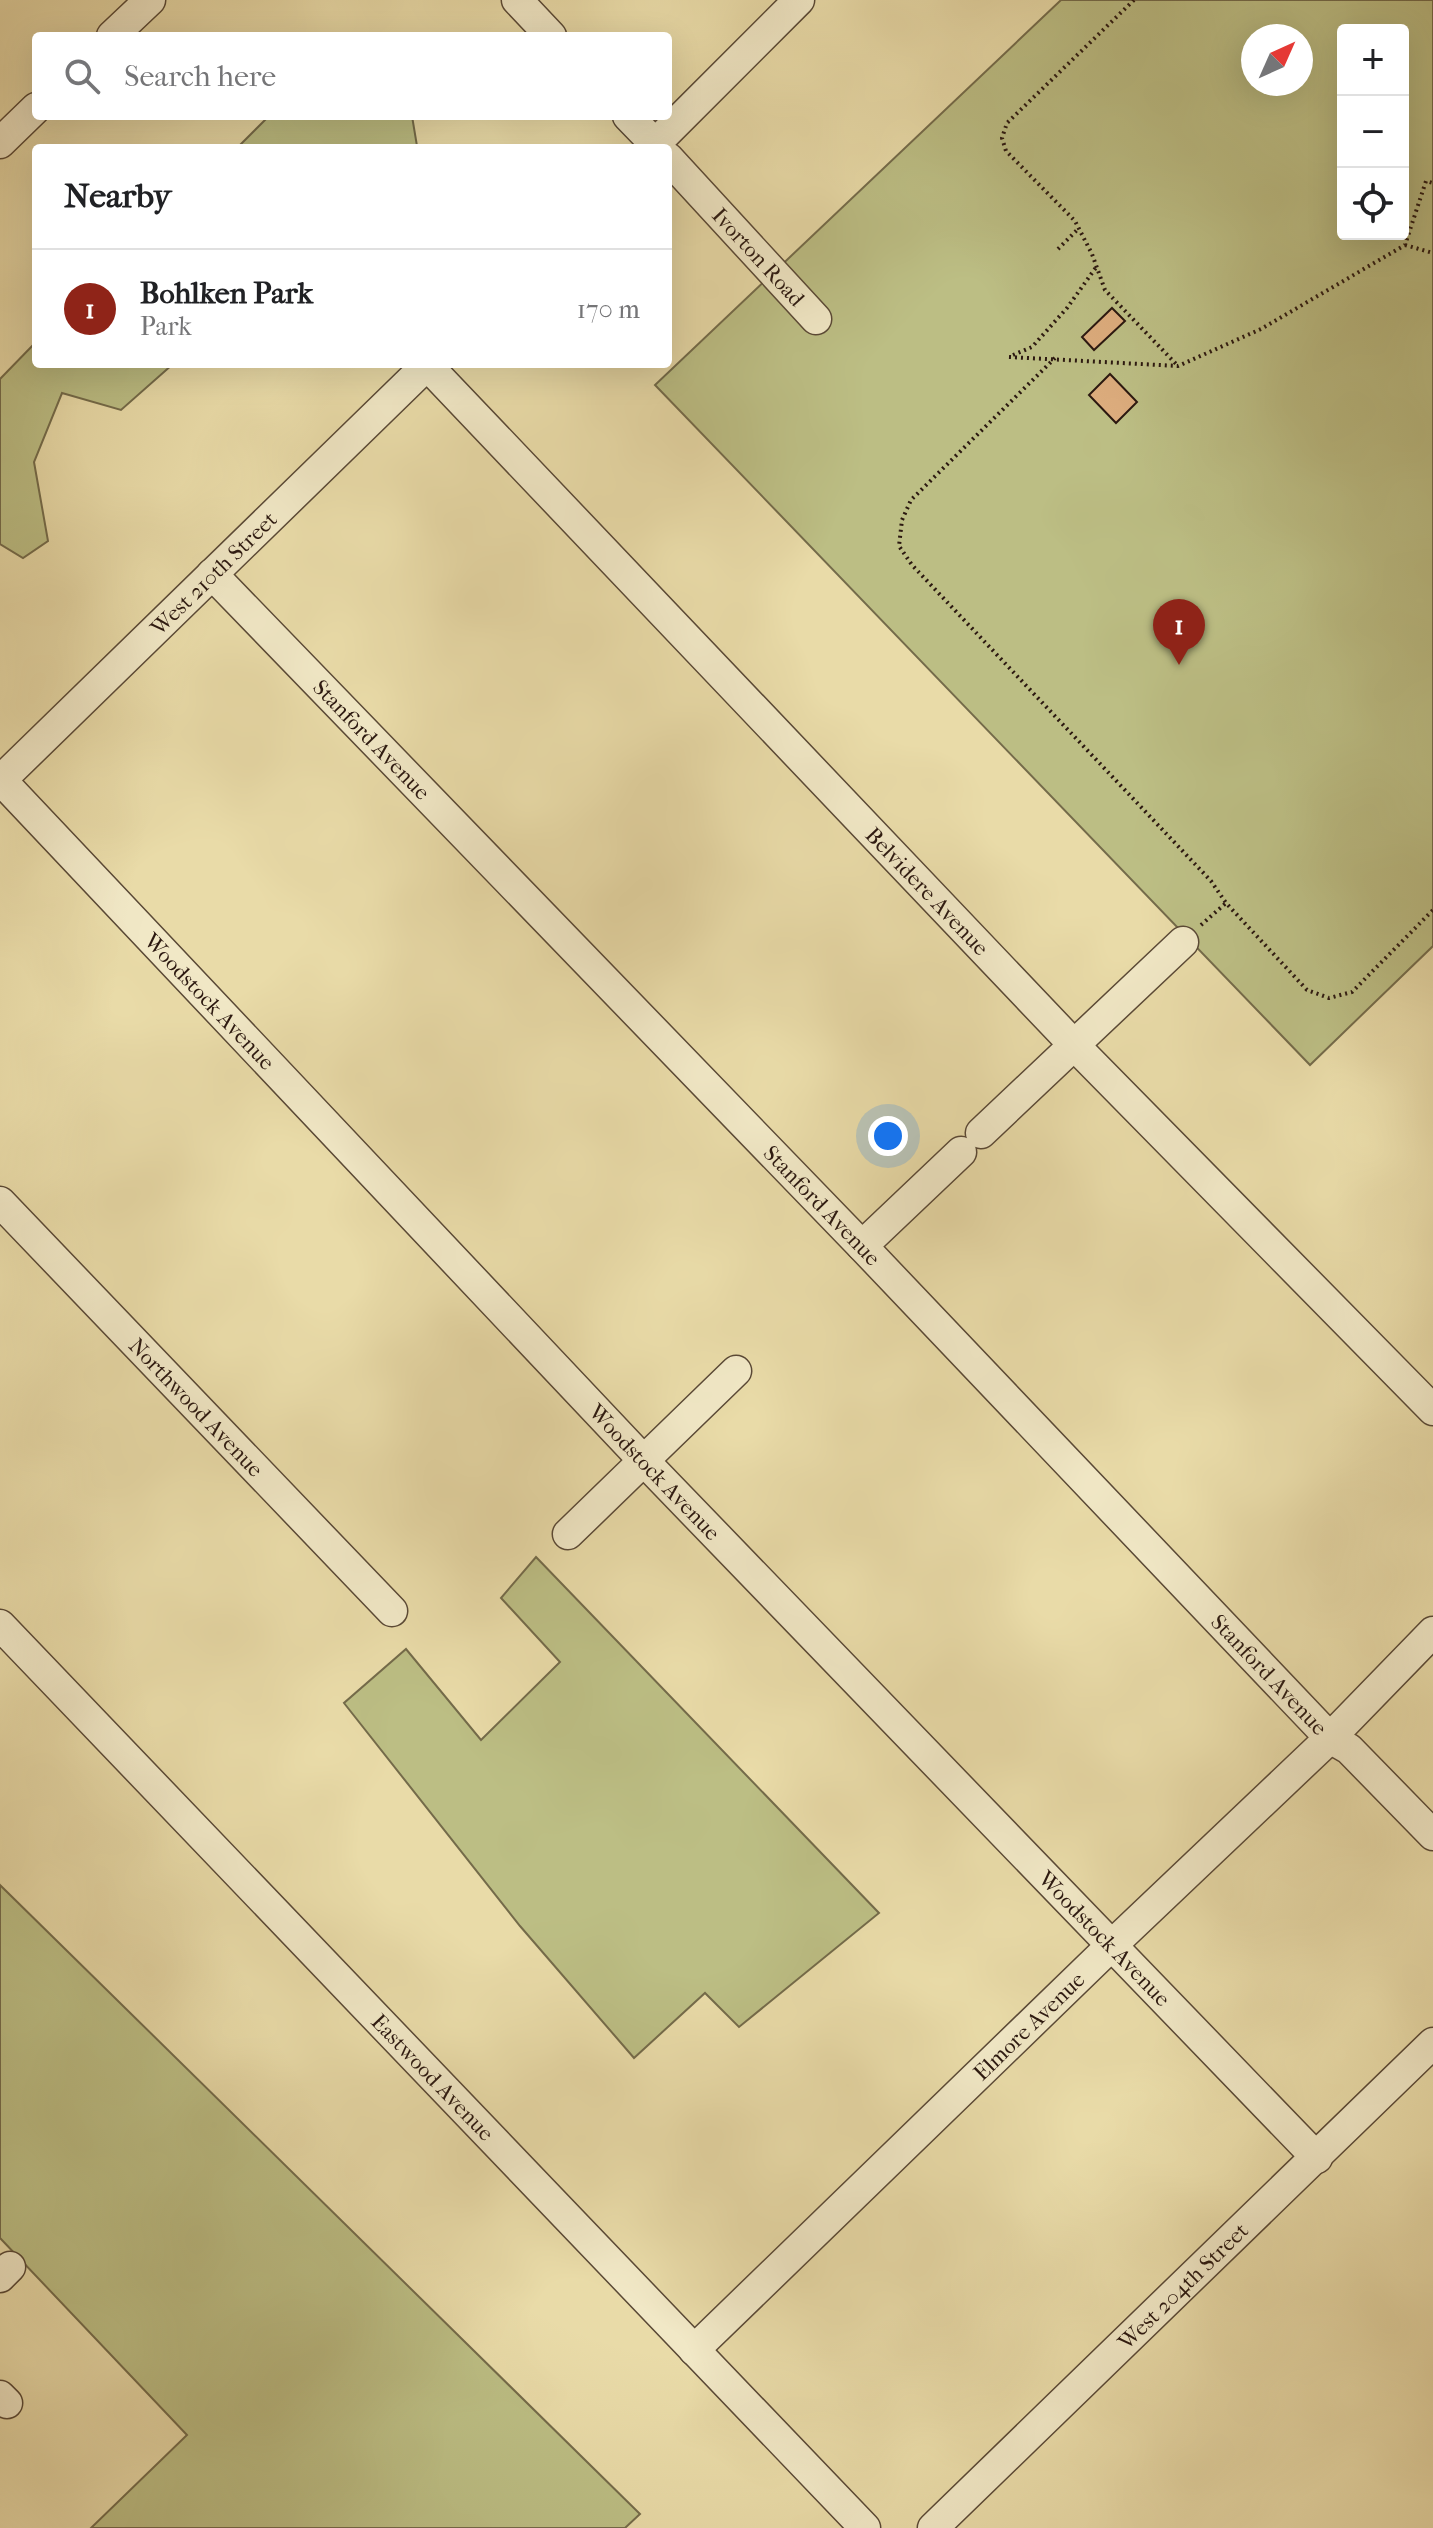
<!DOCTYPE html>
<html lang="en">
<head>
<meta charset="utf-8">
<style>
	:root { --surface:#fff; --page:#f2f2f2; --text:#202124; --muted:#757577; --line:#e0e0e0; --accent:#8f2418 }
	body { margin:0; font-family:"IM FELL French Canon",serif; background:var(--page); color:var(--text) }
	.controls { position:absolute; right:24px; top:24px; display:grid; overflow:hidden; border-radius:8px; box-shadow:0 8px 32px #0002 }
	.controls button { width:72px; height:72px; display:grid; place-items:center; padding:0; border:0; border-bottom:2px solid var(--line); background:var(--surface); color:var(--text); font:40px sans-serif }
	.compass { position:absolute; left:1241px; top:24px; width:72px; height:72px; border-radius:50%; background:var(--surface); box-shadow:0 8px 32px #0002; rotate:45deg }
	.you { position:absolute; left:888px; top:1136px; width:28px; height:28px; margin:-20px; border:6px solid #fff; border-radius:50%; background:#1a73e8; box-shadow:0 0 0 12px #1a73e833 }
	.badge { display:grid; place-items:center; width:52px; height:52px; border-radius:50%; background:var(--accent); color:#fff; font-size:26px; font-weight:700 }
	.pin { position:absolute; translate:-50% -66px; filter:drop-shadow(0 2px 4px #0008) }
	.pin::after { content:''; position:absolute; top:42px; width:28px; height:24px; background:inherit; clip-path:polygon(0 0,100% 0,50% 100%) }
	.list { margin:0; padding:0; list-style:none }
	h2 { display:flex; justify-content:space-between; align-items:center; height:104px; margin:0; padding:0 32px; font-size:34px }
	h2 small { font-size:26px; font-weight:400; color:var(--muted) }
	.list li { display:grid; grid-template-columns:52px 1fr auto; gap:24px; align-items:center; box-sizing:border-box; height:120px; padding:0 32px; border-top:2px solid var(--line) }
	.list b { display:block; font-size:30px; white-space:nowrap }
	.list p { margin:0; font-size:26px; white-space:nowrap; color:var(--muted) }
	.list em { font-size:26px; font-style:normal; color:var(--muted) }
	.icon { flex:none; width:44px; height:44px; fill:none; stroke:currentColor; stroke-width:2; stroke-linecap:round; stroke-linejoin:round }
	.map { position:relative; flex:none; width:1433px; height:2528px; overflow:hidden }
	.search { position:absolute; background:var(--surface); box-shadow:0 8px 32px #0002; left:32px; top:32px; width:640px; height:88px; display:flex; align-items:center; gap:20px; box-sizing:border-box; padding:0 28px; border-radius:8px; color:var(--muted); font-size:30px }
	.panel { position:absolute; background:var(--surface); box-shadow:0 8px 32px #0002; left:32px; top:144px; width:640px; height:224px; border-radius:8px }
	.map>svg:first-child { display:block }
	.green { fill:#bcbe84; stroke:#746b4a; stroke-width:2; fill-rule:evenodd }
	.building { fill:#dcac7d; stroke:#2b1810; stroke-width:2 }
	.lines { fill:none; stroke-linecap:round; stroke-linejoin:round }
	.minor-casing { stroke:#5a4936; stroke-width:33 }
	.path { stroke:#2b1810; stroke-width:4; stroke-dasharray:2 4; stroke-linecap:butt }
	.minor { stroke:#f1e8c6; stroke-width:30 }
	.labels { text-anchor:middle; stroke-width:6; stroke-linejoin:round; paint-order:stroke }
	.street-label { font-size:22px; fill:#2b1810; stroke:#f1e8c6 }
</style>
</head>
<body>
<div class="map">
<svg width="1433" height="2528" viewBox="0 0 1433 2528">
	<rect width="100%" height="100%" fill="#e9dba8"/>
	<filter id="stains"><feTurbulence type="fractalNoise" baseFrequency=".0025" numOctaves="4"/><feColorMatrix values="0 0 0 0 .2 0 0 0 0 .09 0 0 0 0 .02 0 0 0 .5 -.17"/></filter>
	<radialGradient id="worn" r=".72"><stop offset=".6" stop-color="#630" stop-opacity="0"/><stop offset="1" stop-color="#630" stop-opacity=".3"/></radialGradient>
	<path class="green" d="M1061 0H1433V946L1310 1065 655 385ZM1343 30H1403V234H1343ZM1253 36H1301V84H1253Z
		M269 116H412L417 146 237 148Z
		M36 342V364H173L121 410 62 393 34 462 48 541 23 558 0 544V379Z
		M536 1557 879 1913 739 2027 705 1993 634 2058 520 1926 344 1703 406 1649 481 1740 560 1662 501 1598Z
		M0 1885 640 2514 625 2528H91L187 2435 0 2238Z"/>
	<path class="building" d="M1112 308 1125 321 1094 350 1082 337Z
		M1110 374 1137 402 1116 423 1089 395Z"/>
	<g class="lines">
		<g class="minor-casing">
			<g id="minor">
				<path d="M517 0 551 36"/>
				<path d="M112 36 150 0"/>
				<path d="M628 116 659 148"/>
				<path d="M0 143 36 108"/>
				<path d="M651 148 799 0"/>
				<path id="s1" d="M668 158 816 319"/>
				<path id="s2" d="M427 365 1075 1046 1433 1410"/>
				<path id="s3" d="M212 574 862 1246 1330 1738 1349 1749 1433 1835"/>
				<path id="s4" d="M1 780 645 1462 1317 2158"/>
				<path id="s5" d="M0 781 428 364"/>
				<path d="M981 1133 1183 942"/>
				<path id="s6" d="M0 1202 392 1611"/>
				<path d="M862 1246 961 1152"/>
				<path d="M568 1534 736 1371"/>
				<path id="s7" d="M0 1625 865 2528"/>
				<path d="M0 2277 10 2267"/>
				<path id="s8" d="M694 2350 1112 1945 1330 1738 1433 1632"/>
				<path d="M0 2396 7 2403"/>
				<path id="s9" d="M933 2528 1433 2043"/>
			</g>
		</g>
		<path class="path" d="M1134 0 1007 123 1002 138 1006 151 1075 221 1092 254 1105 290 1178 366
			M1405 245 1433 253
			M1058 249 1079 228
			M1013 355 1032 347 1067 308 1097 266
			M1009 357 1178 366 1261 329 1405 245 1426 181 1433 183
			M1055 358 911 500 902 520 899 546 912 565 1211 881 1226 903 1307 990 1329 998 1352 992 1433 910
			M1201 925 1226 903"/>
		<use href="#minor" class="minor"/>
	</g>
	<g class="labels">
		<g class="street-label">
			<text dy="8" stroke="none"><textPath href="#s1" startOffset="134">Ivorton Road</textPath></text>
			<text dy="8" stroke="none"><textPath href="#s5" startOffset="298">West 210th Street</textPath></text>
			<text dy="8" stroke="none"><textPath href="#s3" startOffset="230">Stanford Avenue</textPath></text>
			<text dy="8" stroke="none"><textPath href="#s2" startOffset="726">Belvidere Avenue</textPath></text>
			<text dy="8" stroke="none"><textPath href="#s4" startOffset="304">Woodstock Avenue</textPath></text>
			<text dy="8" stroke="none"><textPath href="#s3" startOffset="878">Stanford Avenue</textPath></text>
			<text dy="8" stroke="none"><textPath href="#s6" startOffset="284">Northwood Avenue</textPath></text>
			<text dy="8" stroke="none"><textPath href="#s4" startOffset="952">Woodstock Avenue</textPath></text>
			<text dy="8" stroke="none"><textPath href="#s3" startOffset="1526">Stanford Avenue</textPath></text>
			<text dy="8" stroke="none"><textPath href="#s4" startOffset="1600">Woodstock Avenue</textPath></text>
			<text dy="8" stroke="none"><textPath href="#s8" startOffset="466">Elmore Avenue</textPath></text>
			<text dy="8" stroke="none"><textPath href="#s7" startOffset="626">Eastwood Avenue</textPath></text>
			<text dy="8" stroke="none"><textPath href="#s9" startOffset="348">West 204th Street</textPath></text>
		</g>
	</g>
	<rect width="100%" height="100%" filter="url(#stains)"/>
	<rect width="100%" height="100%" fill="url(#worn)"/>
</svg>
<div class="controls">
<button>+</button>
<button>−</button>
<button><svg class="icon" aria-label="locate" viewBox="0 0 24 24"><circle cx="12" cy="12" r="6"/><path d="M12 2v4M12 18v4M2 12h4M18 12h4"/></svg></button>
</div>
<svg class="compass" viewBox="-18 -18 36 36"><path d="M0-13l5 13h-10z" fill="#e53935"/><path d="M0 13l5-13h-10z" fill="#757577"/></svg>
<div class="you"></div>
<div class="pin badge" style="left:1179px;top:665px">1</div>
<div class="search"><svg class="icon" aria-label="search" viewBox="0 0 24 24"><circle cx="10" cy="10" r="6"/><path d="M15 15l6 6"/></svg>Search here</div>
<section class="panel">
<h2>Nearby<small></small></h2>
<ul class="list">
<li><span class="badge">1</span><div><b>Bohlken Park</b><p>Park</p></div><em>170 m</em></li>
</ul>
</section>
</div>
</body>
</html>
